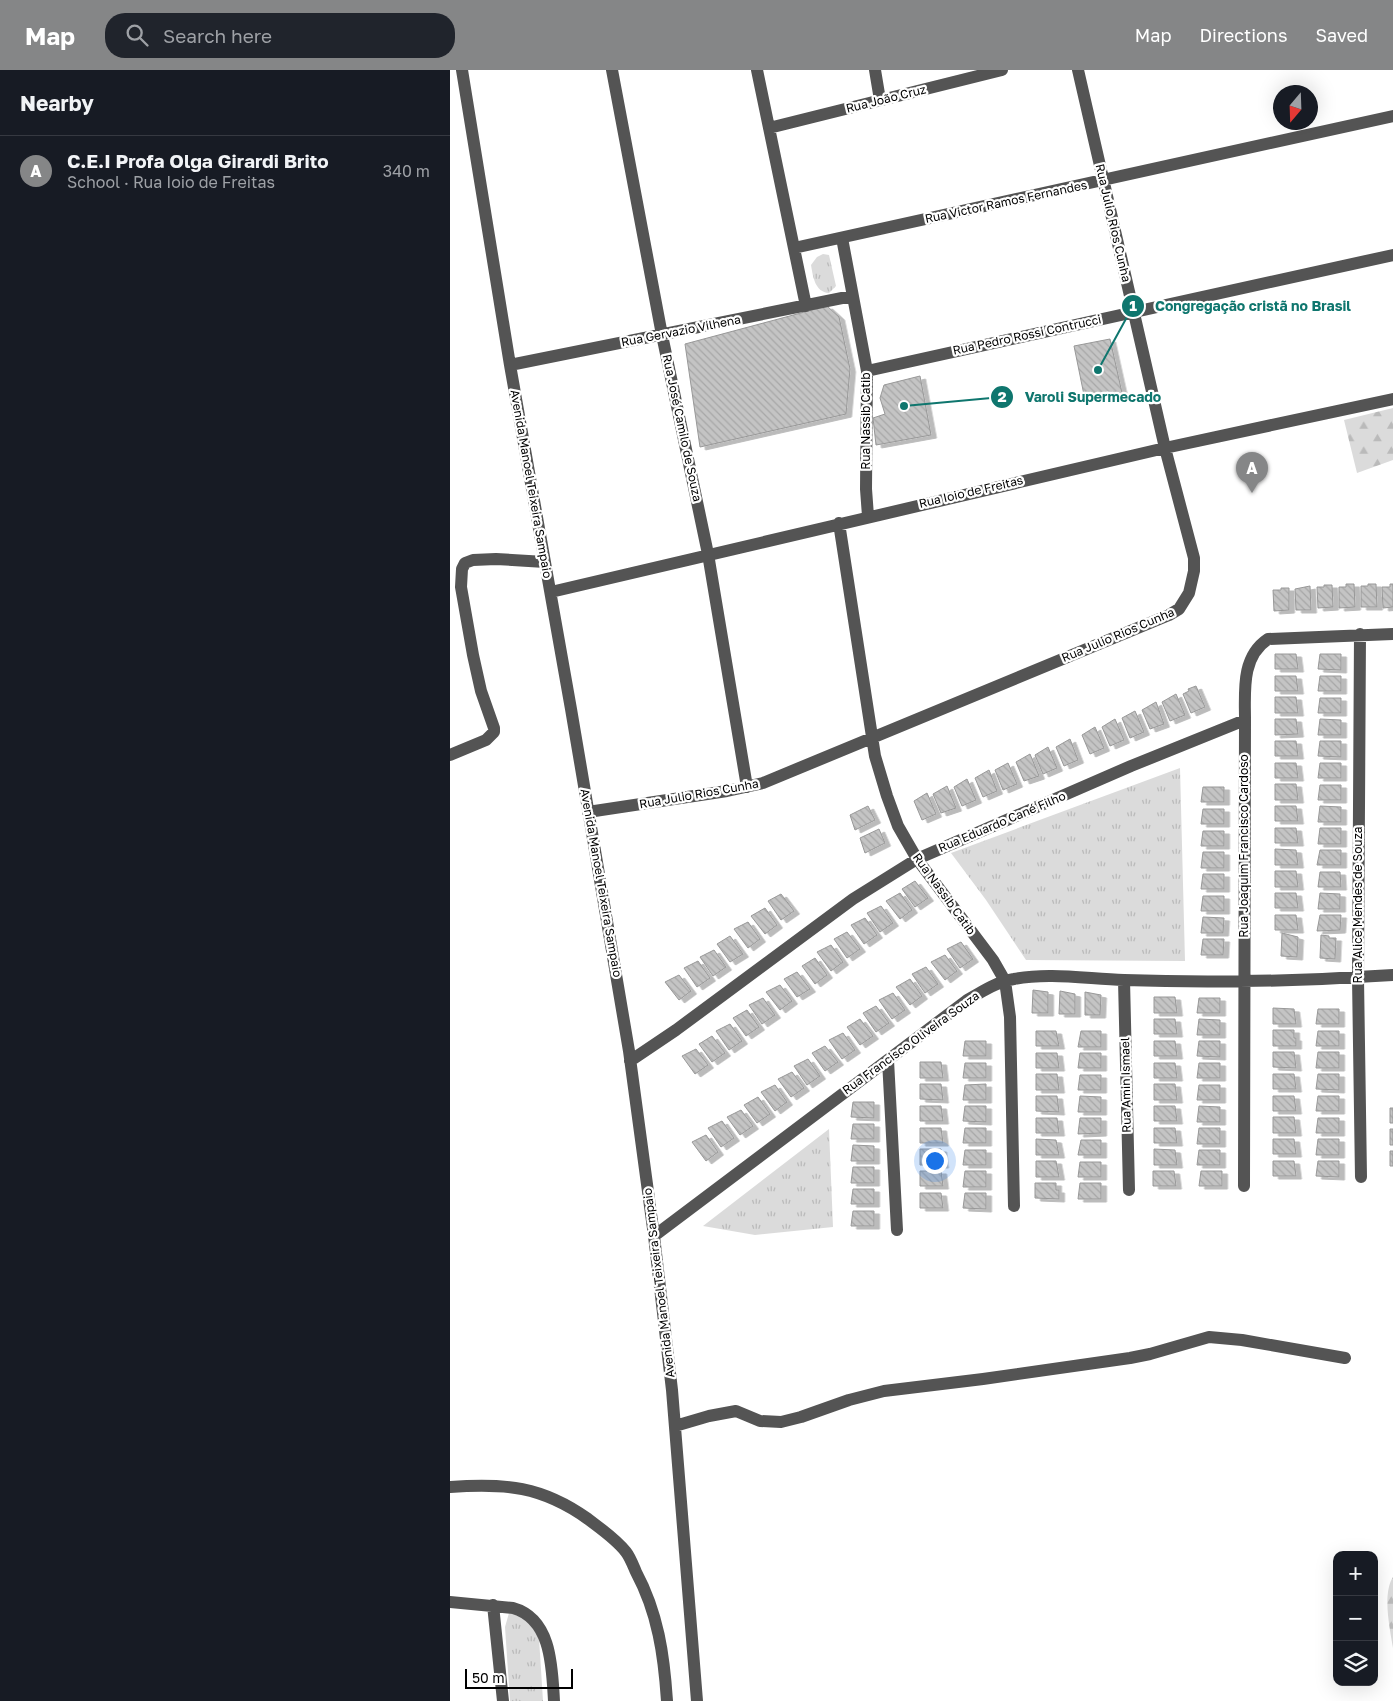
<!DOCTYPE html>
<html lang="en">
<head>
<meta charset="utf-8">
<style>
	:root { --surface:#171b24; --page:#20242c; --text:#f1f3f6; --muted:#9ea1a6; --line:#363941; --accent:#858687 }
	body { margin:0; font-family:"Golos Text",sans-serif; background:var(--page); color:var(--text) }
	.controls { position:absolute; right:15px; bottom:15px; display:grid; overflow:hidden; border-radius:10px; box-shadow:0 5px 20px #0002 }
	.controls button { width:45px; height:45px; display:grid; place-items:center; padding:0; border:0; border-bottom:1px solid var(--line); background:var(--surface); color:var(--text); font:25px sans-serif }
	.compass { position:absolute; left:823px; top:15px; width:45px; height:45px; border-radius:50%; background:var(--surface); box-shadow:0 5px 20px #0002; rotate:199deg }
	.scale { position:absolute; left:15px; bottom:12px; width:108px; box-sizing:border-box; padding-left:5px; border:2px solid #000; border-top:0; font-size:14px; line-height:18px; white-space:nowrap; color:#000; -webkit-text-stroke:4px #fff; paint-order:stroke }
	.you { position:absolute; left:484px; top:1090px; width:18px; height:18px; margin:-12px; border:4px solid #fff; border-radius:50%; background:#1a73e8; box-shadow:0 0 0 8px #1a73e833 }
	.badge { display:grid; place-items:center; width:32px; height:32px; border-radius:50%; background:var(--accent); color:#fff; font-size:16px; font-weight:700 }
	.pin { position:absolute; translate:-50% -41px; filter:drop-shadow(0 1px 2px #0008) }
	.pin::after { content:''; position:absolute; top:26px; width:18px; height:15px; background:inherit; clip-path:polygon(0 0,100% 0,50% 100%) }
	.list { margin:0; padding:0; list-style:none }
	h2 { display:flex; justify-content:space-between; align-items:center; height:65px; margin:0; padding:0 20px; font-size:21px }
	h2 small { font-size:16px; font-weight:400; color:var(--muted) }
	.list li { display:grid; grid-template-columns:32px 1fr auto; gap:15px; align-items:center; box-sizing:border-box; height:70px; padding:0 20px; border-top:1px solid var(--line) }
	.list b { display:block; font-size:19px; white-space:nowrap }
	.list p { margin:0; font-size:16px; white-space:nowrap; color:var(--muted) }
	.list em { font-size:16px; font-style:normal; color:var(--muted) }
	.icon { flex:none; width:28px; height:28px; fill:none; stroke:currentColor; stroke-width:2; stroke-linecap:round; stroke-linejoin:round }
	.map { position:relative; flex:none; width:943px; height:1631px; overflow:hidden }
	header { display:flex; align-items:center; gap:30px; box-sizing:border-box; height:70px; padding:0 25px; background:var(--accent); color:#fff }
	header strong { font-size:24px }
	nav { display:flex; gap:28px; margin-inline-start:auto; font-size:18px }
	.search { width:350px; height:45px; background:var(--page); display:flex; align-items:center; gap:12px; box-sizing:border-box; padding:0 18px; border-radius:20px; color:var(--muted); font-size:19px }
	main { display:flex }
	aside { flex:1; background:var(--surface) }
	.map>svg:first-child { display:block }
	.grass { fill:url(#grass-tufts) }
	.forest { fill:url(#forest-firs) }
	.building { fill:url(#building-back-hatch); stroke:#989898; filter:url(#shadow) }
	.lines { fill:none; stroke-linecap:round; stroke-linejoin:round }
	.minor { stroke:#545454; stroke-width:12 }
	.labels { text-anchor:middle; stroke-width:4.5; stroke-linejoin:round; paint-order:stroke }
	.street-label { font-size:12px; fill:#000; stroke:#fff }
	.leader { fill:none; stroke:#0f766e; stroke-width:2 }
	.callout-dot { fill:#0f766e; stroke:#fff; stroke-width:2 }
	.mark-label { font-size:15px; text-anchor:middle; font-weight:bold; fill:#fff }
	.callout-label { font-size:14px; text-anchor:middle; font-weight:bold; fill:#0f766e; stroke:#fff; stroke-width:4.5; stroke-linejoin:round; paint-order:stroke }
</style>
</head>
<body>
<header>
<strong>Map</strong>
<div class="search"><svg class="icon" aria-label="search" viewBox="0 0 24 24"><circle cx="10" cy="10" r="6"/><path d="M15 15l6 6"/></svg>Search here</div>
<nav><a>Map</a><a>Directions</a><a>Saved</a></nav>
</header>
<main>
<aside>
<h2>Nearby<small></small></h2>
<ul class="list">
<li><span class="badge">A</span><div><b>C.E.I Profª Olga Girardi Brito</b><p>School · Rua Ioio de Freitas</p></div><em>340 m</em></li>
</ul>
</aside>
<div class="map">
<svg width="943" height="1631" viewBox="0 0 943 1631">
	<defs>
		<pattern id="grass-tufts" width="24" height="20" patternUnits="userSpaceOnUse" patternTransform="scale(1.25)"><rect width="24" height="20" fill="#dbdbdb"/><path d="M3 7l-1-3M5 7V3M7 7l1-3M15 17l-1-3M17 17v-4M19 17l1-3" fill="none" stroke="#bababa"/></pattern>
		<pattern id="forest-firs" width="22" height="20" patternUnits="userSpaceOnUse" patternTransform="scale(1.25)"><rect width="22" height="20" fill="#dbdbdb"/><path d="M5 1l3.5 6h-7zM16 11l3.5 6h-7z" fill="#bababa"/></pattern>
		<pattern id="building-back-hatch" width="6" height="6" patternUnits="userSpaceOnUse" patternTransform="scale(1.25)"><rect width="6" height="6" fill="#c4c4c4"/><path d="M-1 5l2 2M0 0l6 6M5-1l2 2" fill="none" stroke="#a7a7a7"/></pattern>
		<filter id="shadow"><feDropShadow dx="5.5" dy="3" stdDeviation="0" flood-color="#0004"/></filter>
	</defs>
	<rect width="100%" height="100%" fill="#fff"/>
	<path class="grass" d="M373 184 379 185 386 216 379 223C365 222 363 207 361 195L367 187Z
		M730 698 735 891 576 890 536 830 501 783Z
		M379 1059 383 1157 305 1165 253 1156Z
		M59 1543 75 1545 89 1568 93 1631H60L55 1557Z"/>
	<path class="forest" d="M943 338V390L907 403 894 350Z
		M943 1507V1578C940 1559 932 1524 943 1507Z"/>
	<path class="building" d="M377 236 389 247 400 299 396 344 250 377 235 274Z
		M660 269 672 323 635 330 624 276Z
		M470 306 481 365 426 375 423 348 435 344 430 328 434 315Z
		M896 514H904L905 537 889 538V517H896Z
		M918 514H926L927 537H911V516H918Z
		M940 514H943V537L933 538 932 517H940Z
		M874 515H882L883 537 868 538 867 517H874Z
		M860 516 861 540H846L845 519Z
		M831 518H839V540L824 541 823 520H831Z
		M825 584H846L848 599H825Z
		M870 584H891V600L868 599Z
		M825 606H846L848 621H825Z
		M870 606H891V621H868Z
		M746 616 755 637 741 643 733 624 739 621 738 619Z
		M726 624 735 645 720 651 712 632Z
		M825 627H846L848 643H825Z
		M870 628H891V643H868Z
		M706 632 714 654 700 659 692 640Z
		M685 641 694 662 680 668 672 648Z
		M665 649 674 670 660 676 652 657Z
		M825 649H846L848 664 825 665Z
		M870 649 891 650V665H868Z
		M645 657 654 678 640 684 632 665Z
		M620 669 628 690 614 696 606 677Z
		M825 671H846L848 686H825Z
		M870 671H891V687L868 686Z
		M598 677 607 698 593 704 585 685Z
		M580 684 589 706 574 711 566 692Z
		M558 693 567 714 553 720 545 700Z
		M825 693H846L848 708H825Z
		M870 693H891V708H868Z
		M539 700 547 721 533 727 525 708Z
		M517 709 526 730 512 736 504 717Z
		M825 714H846L848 730H825Z
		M870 715H891V730H868Z
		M497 716 506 738 491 743 483 724Z
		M753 717H774V732H751Z
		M477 723 486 744 472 750 464 731Z
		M418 736 425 750 405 760 400 745Z
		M825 736H846L848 751H825Z
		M870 736 891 737V752H868Z
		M753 739H774V754H751Z
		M825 758H846L848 773H825Z
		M870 758H891V774H868Z
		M429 759 435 773 415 783 410 768Z
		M753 761H774V776H751Z
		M825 779 846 780 848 795H825Z
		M870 780H891V795H867Z
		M753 782H774V798H751Z
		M825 801H846L848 817H825Z
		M870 802H890L891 817H868Z
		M753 804H774V819H751Z
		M465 811 478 828 465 837 452 819Z
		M450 823 462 840 450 849 436 831Z
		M825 823H846L848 838H825Z
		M870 823 890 824V839H868Z
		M331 824 344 841 331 850 318 831Z
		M753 826H774V841H751Z
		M431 836 443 853 430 862 417 843Z
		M315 838 327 855 315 864 301 846Z
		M825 845H846L848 860H825Z
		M870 845H891L890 860 867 861Z
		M753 847 774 848 773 863H751Z
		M415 848 427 865 414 874 401 855Z
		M298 852 310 869 298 878 284 859Z
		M397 862 410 879 397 888 384 869Z
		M832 863 848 867 847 887 831 886Z
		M871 865 879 866V868H886L885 889 870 888Z
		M280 866 293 884 280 892 267 874Z
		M753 869H774L773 885H751Z
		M511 872 523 889 510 898 497 879Z
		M381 875 393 892 381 901 367 882Z
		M264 880 276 897 263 906 250 887Z
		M495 885 507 901 495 910 481 892Z
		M365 888 377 905 365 914 352 896Z
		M248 891 260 908 247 917 234 898Z
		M476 897 488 914 475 923 462 904Z
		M347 902 360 919 347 927 334 909Z
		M229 905 241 921 229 930 215 912Z
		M460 909 472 926 460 935 446 917Z
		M330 915 342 931 330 940 316 922Z
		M583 920 598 922V943H582Z
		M610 921 625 924V944H609Z
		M635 922 651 925 650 945H635Z
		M443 923 455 940 442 949 429 930Z
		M704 927H725L727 943H704Z
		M313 928 325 945 312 954 299 935Z
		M749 928H770V943H747Z
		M426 936 439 953 426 962 413 943Z
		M823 938 844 939 846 954H823Z
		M868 939H889V954H866Z
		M297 940 309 957 296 966 283 948Z
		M410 949 423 966 410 975 397 957Z
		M704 949H725L727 964H704Z
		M749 949 770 950V965H747Z
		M280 954 292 971 279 980 266 961Z
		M823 960H844V968H846V976H823Z
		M586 961H606L609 976H586Z
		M631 961H651V977H628Z
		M868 961H889V976H866Z
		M393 963 405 980 392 989 379 970Z
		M262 966 275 983 262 992 249 974Z
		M515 971H536V986H513Z
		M704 971H725L727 986H704Z
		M749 971H770V987L747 986Z
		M375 976 388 992 375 1001 362 983Z
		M246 979 258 995 245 1004 232 986Z
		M823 982H844L846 998 823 997Z
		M868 982H889V998H866Z
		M586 983H607L609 998H586Z
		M630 983H651V998H628Z
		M358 989 370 1006 357 1015 344 996Z
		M470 992H491L493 1008H470Z
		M515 993H536V1008H513Z
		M704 993H725L727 1008H704Z
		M749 993H770V1008H747Z
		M342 1002 354 1018 341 1027 328 1009Z
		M586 1004H607L609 1020H586Z
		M823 1004H844L846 1019H823Z
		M868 1004H889V1020L866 1019Z
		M630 1005H651V1020H628Z
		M470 1014H491L493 1030 470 1029Z
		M536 1014V1030H513L515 1015Z
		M704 1014H725L727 1030H704Z
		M325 1015 337 1032 325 1041 311 1022Z
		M749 1015H770V1030H747Z
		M586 1026H607L609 1042 586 1041Z
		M630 1026 651 1027V1042H628Z
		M823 1026H844L846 1041H823Z
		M868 1026H889V1041H866Z
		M308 1027 320 1044 307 1053 294 1035Z
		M403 1032H424V1048L401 1047Z
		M470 1036H491L493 1051H470Z
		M515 1036H536V1052L513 1051Z
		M704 1036H725L727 1051H704Z
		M749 1036 770 1037V1052H747Z
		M940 1038H943V1053H940Z
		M291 1040 303 1056 290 1065 277 1047Z
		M823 1047H844L846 1063H823Z
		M586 1048H607L609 1063H586Z
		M630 1048H651V1063L628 1064Z
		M868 1048H889V1063H866Z
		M272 1051 284 1068 271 1077 258 1058Z
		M403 1054H424V1069H401Z
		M470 1058H491L493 1073H470Z
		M515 1058H536V1073H513Z
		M704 1058H725L727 1073H704Z
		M749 1058H770V1074H747Z
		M940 1059H943V1075H940Z
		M256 1065 268 1082 256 1091 242 1072Z
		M586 1069 606 1070 609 1085H586Z
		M823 1069H844L846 1084H823Z
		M868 1069H889V1085H866Z
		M631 1070H651V1085H628Z
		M403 1075 424 1076V1091H401Z
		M470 1079H491L493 1095H470Z
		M704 1079 725 1080 727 1095H704Z
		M515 1080H536V1095H513Z
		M749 1080H770V1095H747Z
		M940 1081H943V1096H940Z
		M586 1091H606L609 1107H586Z
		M823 1091H844L846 1106H823Z
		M868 1091H889V1107L866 1106Z
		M630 1092H651V1107H628Z
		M403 1097H424V1113H401Z
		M470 1101H491L493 1116H470Z
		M515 1101H536V1117H513Z
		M703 1101H724L726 1116H703Z
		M751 1101H772V1116H749Z
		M585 1113H606V1120H609V1129L585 1128Z
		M630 1113H651V1129H628Z
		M403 1119H424V1134H401Z
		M470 1123H491L493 1138H470Z
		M515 1123H536V1139L513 1138Z
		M403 1141H424V1156H401Z"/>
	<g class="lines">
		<path class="minor" d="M12 0 60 295 121 639 179 981 204 1166 222 1320 247 1631
			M162 0 212 265 258 484 297 717
			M307 0 356 236
			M425 0 430 30
			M319 58 552 0
			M392 168 417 301 416 419 418 446
			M344 178 943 46
			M60 295 402 226
			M417 301 943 185
			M389 453 425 686 437 726 448 756 467 789 543 890 555 911 560 947 564 1136
			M101 522 715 378 943 329
			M910 564 908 908 911 1107
			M0 685 36 670 44 662V658L31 621 23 585 11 517 12 499 15 493 23 490 46 489 95 492
			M138 742 277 721 313 713 719 545 729 539 739 523 744 501V488L715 378 628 0
			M674 910 679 1120
			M438 990 447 1160
			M180 991 226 960 403 829 467 789 681 696 795 650
			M794 1116 795 650C795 621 791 587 818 569L943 564
			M204 1166 516 931C531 922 546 912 564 909 599 902 638 909 674 910 763 913 854 911 943 905
			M225 1356 259 1346 286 1341 310 1351 331 1352 351 1347 399 1330 434 1321 533 1309 680 1288 700 1284 759 1267 792 1270 895 1288
			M0 1417C55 1413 92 1416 138 1449 151 1459 166 1469 176 1482 180 1487 183 1495 186 1502 208 1543 214 1585 217 1631
			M0 1532 63 1538C102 1549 102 1598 104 1631
			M43 1535 53 1631"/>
	</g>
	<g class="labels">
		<g class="street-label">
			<text transform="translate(436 29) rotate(-14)" y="4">Rua João Cruz</text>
			<text transform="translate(556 132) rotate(-12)" y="4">Rua Victor Ramos Fernandes</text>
			<text transform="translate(663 153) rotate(77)" y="4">Rua Julio Rios Cunha</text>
			<text transform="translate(231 261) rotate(-11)" y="4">Rua Gervazio Vilhena</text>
			<text transform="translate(577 265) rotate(-12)" y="4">Rua Pedro Rossi Contrucci</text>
			<text transform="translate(416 351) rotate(-90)" y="4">Rua Nassib Catib</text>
			<text transform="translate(232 358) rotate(78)" y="4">Rua José Camilo de Souza</text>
			<text transform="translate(81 414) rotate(80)" y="4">Avenida Manoel Teixeira Sampaio</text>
			<text transform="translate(521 422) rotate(-13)" y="4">Rua Ioio de Freitas</text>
			<text transform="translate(668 565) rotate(-23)" y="4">Rua Julio Rios Cunha</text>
			<text transform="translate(249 724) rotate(-10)" y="4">Rua Julio Rios Cunha</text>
			<text transform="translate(552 752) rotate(-23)" y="4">Rua Eduardo Cané Filho</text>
			<text transform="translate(794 776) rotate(-90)" y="4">Rua Joaquim Francisco Cardoso</text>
			<text transform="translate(151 813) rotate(80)" y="4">Avenida Manoel Teixeira Sampaio</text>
			<text transform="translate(494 824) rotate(54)" y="4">Rua Nassib Catib</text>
			<text transform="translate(908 835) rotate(-90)" y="4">Rua Alice Mendes de Souza</text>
			<text transform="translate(461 973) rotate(-36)" y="4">Rua Francisco Oliveira Souza</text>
			<text transform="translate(676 1015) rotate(-91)" y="4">Rua Amin Ismael</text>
			<text transform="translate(209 1213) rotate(-97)" y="4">Avenida Manoel Teixeira Sampaio</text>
		</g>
	</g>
	<path class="leader" d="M648 300L683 236M454 336L552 327"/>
	<g class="callout-dot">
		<circle cx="648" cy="300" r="5"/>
		<circle cx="454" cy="336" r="5"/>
		<circle cx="683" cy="236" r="12"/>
		<circle cx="552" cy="327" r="12"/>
	</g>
	<g class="mark-label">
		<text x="683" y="241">1</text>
		<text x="552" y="332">2</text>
	</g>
	<g class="callout-label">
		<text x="803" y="241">Congregação cristã no Brasil</text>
		<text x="643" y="332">Varoli Supermecado</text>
	</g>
</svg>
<div class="controls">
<button>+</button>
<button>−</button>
<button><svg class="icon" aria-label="layers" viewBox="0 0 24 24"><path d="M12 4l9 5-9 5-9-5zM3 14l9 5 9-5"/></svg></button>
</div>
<svg class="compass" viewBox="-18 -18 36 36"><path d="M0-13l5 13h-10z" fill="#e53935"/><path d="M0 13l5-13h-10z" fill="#9ea1a6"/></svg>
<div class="scale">50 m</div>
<div class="you"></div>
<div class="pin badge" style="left:802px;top:423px">A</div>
</div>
</main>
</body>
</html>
